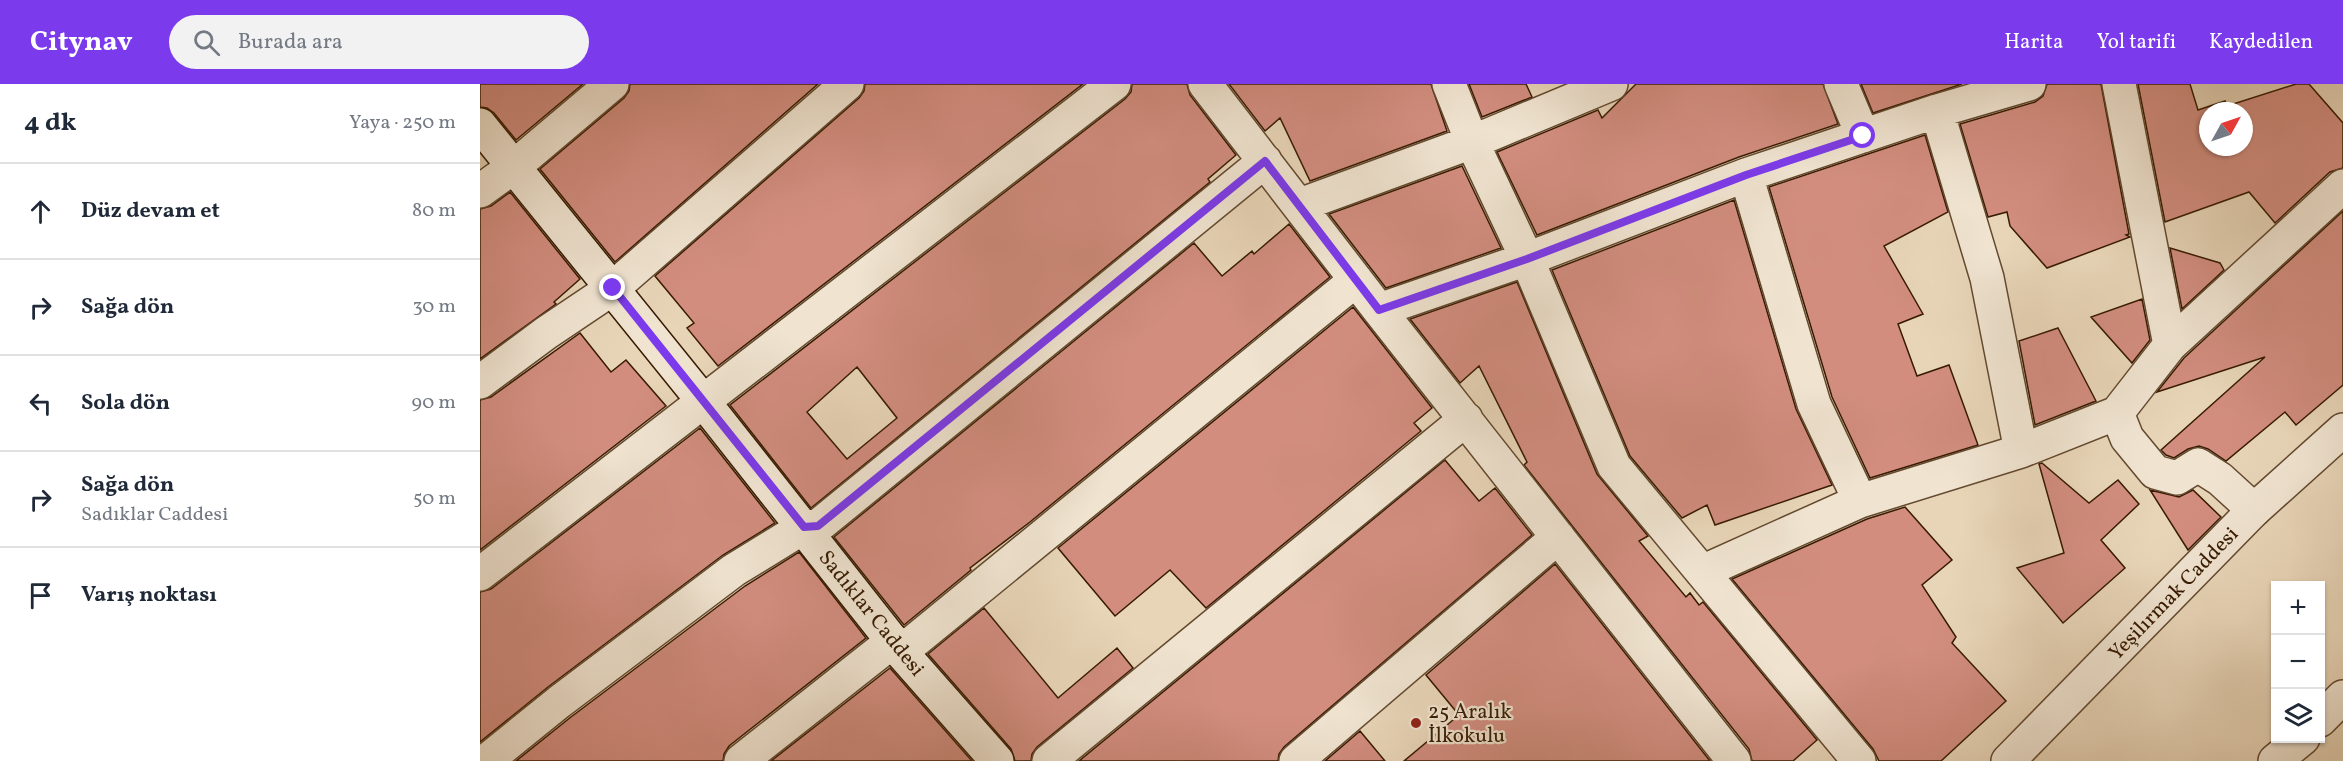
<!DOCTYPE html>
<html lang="tr">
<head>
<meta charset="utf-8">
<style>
	:root { --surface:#fff; --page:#f2f2f3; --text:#1f2937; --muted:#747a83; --line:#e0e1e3; --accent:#7c3aed }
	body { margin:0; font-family:Vollkorn,serif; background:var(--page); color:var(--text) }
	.controls { position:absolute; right:18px; bottom:18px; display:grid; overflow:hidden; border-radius:0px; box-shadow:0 2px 4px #0004 }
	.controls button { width:54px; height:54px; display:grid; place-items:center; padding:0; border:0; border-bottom:2px solid var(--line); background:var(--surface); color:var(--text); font:30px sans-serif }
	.compass { position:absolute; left:1719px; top:18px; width:54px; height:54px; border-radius:50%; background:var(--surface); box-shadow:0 2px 4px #0004; rotate:50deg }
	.stop { position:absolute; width:18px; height:18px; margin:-14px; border:4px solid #7c3aed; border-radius:50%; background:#fff }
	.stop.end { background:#7c3aed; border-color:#fff; box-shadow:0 2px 6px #0008 }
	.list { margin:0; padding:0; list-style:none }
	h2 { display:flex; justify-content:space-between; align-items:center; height:78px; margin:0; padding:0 24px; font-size:26px }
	h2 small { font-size:20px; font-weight:400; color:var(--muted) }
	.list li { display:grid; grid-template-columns:39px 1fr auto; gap:18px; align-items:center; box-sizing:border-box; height:96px; padding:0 24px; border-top:2px solid var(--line) }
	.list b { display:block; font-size:22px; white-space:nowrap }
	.list p { margin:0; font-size:20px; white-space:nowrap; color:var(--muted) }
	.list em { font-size:20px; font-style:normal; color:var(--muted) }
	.icon { flex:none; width:33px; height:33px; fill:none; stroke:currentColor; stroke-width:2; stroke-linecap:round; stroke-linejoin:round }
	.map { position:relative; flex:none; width:1863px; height:677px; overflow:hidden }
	header { display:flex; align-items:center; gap:36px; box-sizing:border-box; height:84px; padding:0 30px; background:var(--accent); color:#fff }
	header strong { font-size:28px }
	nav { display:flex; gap:33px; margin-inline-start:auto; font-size:21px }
	.search { width:420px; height:54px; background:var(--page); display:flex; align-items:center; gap:15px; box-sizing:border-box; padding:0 21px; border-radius:33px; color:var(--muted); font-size:22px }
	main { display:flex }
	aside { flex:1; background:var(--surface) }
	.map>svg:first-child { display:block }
	.building { fill:#d28d7f; stroke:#371a01; stroke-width:1.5; fill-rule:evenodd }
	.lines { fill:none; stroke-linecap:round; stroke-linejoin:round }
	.minor-casing { stroke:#63492f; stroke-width:36 }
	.tertiary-casing { stroke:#63492f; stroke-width:36 }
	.secondary-casing { stroke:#371a01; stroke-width:36 }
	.minor { stroke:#f0e4d1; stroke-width:33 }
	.tertiary { stroke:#f0e4d1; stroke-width:33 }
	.secondary { stroke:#f0e4d1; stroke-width:33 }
	.route { stroke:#7c3aed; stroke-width:8 }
	.poi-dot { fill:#8f2418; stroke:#f0e4d1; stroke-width:2 }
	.labels { text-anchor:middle; stroke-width:4.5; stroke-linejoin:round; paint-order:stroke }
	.street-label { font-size:21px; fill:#371a01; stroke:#f0e4d1 }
	.poi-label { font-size:21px; fill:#371a01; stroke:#f0e4d1; text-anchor:start }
</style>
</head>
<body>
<header>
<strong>Citynav</strong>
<div class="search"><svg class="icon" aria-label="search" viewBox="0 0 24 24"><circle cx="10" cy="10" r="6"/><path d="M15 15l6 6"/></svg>Burada ara</div>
<nav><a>Harita</a><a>Yol tarifi</a><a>Kaydedilen</a></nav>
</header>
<main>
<aside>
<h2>4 dk<small>Yaya · 250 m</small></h2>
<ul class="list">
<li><svg class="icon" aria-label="ahead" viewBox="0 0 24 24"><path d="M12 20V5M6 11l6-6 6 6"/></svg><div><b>Düz devam et</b></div><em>80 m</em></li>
<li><svg class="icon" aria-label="right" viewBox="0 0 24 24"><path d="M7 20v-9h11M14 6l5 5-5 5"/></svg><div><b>Sağa dön</b></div><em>30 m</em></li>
<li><svg class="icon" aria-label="left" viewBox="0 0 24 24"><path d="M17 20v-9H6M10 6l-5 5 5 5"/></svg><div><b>Sola dön</b></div><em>90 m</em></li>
<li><svg class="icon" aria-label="right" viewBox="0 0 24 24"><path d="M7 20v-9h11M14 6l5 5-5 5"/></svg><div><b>Sağa dön</b><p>Sadıklar Caddesi</p></div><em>50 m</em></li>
<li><svg class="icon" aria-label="arrive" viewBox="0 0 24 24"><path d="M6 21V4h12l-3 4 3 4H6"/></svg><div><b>Varış noktası</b></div></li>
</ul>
</aside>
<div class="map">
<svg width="1863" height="677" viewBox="0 0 1863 677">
	<rect width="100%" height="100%" fill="#e8d5b8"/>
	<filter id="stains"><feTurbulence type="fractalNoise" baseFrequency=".00333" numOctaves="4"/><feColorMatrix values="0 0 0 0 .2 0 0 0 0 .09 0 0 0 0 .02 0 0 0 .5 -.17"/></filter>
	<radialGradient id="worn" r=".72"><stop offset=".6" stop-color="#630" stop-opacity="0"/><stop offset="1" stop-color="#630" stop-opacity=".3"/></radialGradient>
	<path class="building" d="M0 0H103L36 56 14 29 7 24 0 23Z
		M150 0H338L135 178 60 85 144 14 149 7Z
		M385 0H603L238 282 207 244 214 239 175 192 379 14 384 7Z
		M652 0H707L710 11 756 71 728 95 730 98 331 424 250 321 645 15 651 8ZM377 283 417 334 367 375 327 328Z
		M749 0H951L967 47 830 97 800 34 785 47Z
		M989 0H1046L1052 13 1002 33Z
		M1156 0H1343L1358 40 1259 73 1057 151 1017 68 1118 26 1122 34Z
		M1381 0H1482L1393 29Z
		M1567 0H1621L1649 150 1646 151 1650 153 1567 184 1530 142 1527 128 1508 133 1480 40 1555 18 1563 12Z
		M1658 0H1710L1718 26 1745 17 1747 22 1816 0H1829L1863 39V84L1850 88 1795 139 1769 108 1685 138ZM1728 27H1764V63H1728Z
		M1445 51 1468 128 1404 162 1443 230 1418 240 1437 292 1469 281 1498 361 1390 394 1352 313 1289 103Z
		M982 82 1021 164 906 204 849 130Z
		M30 108 100 195 74 218 76 220 0 275V125L11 122Z
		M1254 116 1316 325 1352 401 1235 441 1227 421 1202 434 1150 372 1072 186Z
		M1863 127V301L1816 341 1805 328 1746 377 1728 365 1719 362 1708 365 1694 374 1686 371 1681 366 1785 273 1677 308 1704 274Z
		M809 140 850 193 550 438 490 484 491 486 424 541 354 453 714 159 742 192 772 167 774 170Z
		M1690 164 1740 179 1744 186 1702 225Z
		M1037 198 1117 390 1168 452 1159 457 1206 513 1210 509 1219 521 1223 518 1337 656 1313 677H1272L1269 665 1044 381 1047 378 999 282 980 299 930 235Z
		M1662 215 1670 256 1652 279 1611 233Z
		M873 223 952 324 934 339 941 347 726 524 690 486 635 532 578 464Z
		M1578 244 1616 317 1555 341 1539 257Z
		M100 249 131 288 146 276 186 322 0 466V316L11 313Z
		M220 344 295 439 243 471 68 603 0 658V508L11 505Z
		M965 376 999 417 1015 404 1052 451 804 663 799 670 798 677H599Z
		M1562 379 1609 419 1638 396 1659 420 1621 456 1645 484 1583 539 1537 484 1584 469 1559 380Z
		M1670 406 1699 413 1713 406 1741 433 1708 466Z
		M1425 423 1472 476 1442 501 1476 553 1472 559 1526 617 1461 677H1399L1393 665 1252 495 1387 435Z
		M319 468 386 554 249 662 244 670 243 677H36L91 633 265 502Z
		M1075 480 1230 677H924L979 631 946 591Z
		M504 524 578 614 637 564 653 584 557 663 552 670 551 677H535L531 665 448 570Z
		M410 584 492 677H291Z
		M880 647 905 677H845Z"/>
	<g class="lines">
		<g class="minor-casing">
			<path id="minor" d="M725 0 899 226 1254 677
				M969 0 992 58 1047 175 1134 382 1379 677
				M1361 0 1383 52
				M1639 0 1690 261
				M1457 27 1507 194 1541 367
				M1266 91 1334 320 1380 417
				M0 107 35 82 132 0
				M820 121 992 58 1131 0
				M899 226 1047 175 1266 91 1457 27 1549 0
				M0 298 66 249 133 204 367 0
				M1637 329 1647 354 1675 388 1697 394 1718 381 1740 395 1774 426
				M1222 488 1380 417 1541 367 1637 329 1690 261 1863 102
				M0 490 634 0
				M421 568 876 196
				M1840 636 1863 613
				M6 677 79 618 254 486 324 443 338 442 785 77
				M261 677 413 557
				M569 677 986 335
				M816 677 1078 453
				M1795 677 1823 654"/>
		</g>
		<g class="tertiary-casing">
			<path id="tertiary" d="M1528 677 1774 426 1863 346"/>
		</g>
		<g class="secondary-casing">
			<path id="secondary" d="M0 41 223 317 421 568 517 677"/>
		</g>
		<use href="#minor" class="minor"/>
		<use href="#tertiary" class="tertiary"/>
		<use href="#secondary" class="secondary"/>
	</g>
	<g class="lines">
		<path class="route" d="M133 204 324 443 338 442 785 77 899 226 1047 175 1266 91 1383 52"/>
	</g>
	<circle class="poi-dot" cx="936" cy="639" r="6"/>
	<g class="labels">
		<g class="street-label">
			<text transform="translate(1693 509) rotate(-46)" y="7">Yeşilırmak Caddesi</text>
			<text transform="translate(392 529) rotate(51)" y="7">Sadıklar Caddesi</text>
		</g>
		<g class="poi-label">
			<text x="948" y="634">25 Aralık<tspan x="948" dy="24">İlkokulu</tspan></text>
		</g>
	</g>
	<rect width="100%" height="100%" filter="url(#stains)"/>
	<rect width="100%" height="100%" fill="url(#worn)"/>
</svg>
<div class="controls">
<button>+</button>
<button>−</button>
<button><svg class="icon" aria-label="layers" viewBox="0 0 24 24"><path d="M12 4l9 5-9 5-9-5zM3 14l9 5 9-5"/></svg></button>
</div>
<svg class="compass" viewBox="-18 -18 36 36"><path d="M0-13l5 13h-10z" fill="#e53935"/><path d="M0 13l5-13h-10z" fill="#747a83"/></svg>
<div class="stop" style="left:1383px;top:52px"></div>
<div class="stop end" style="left:133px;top:204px"></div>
</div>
</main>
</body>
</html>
